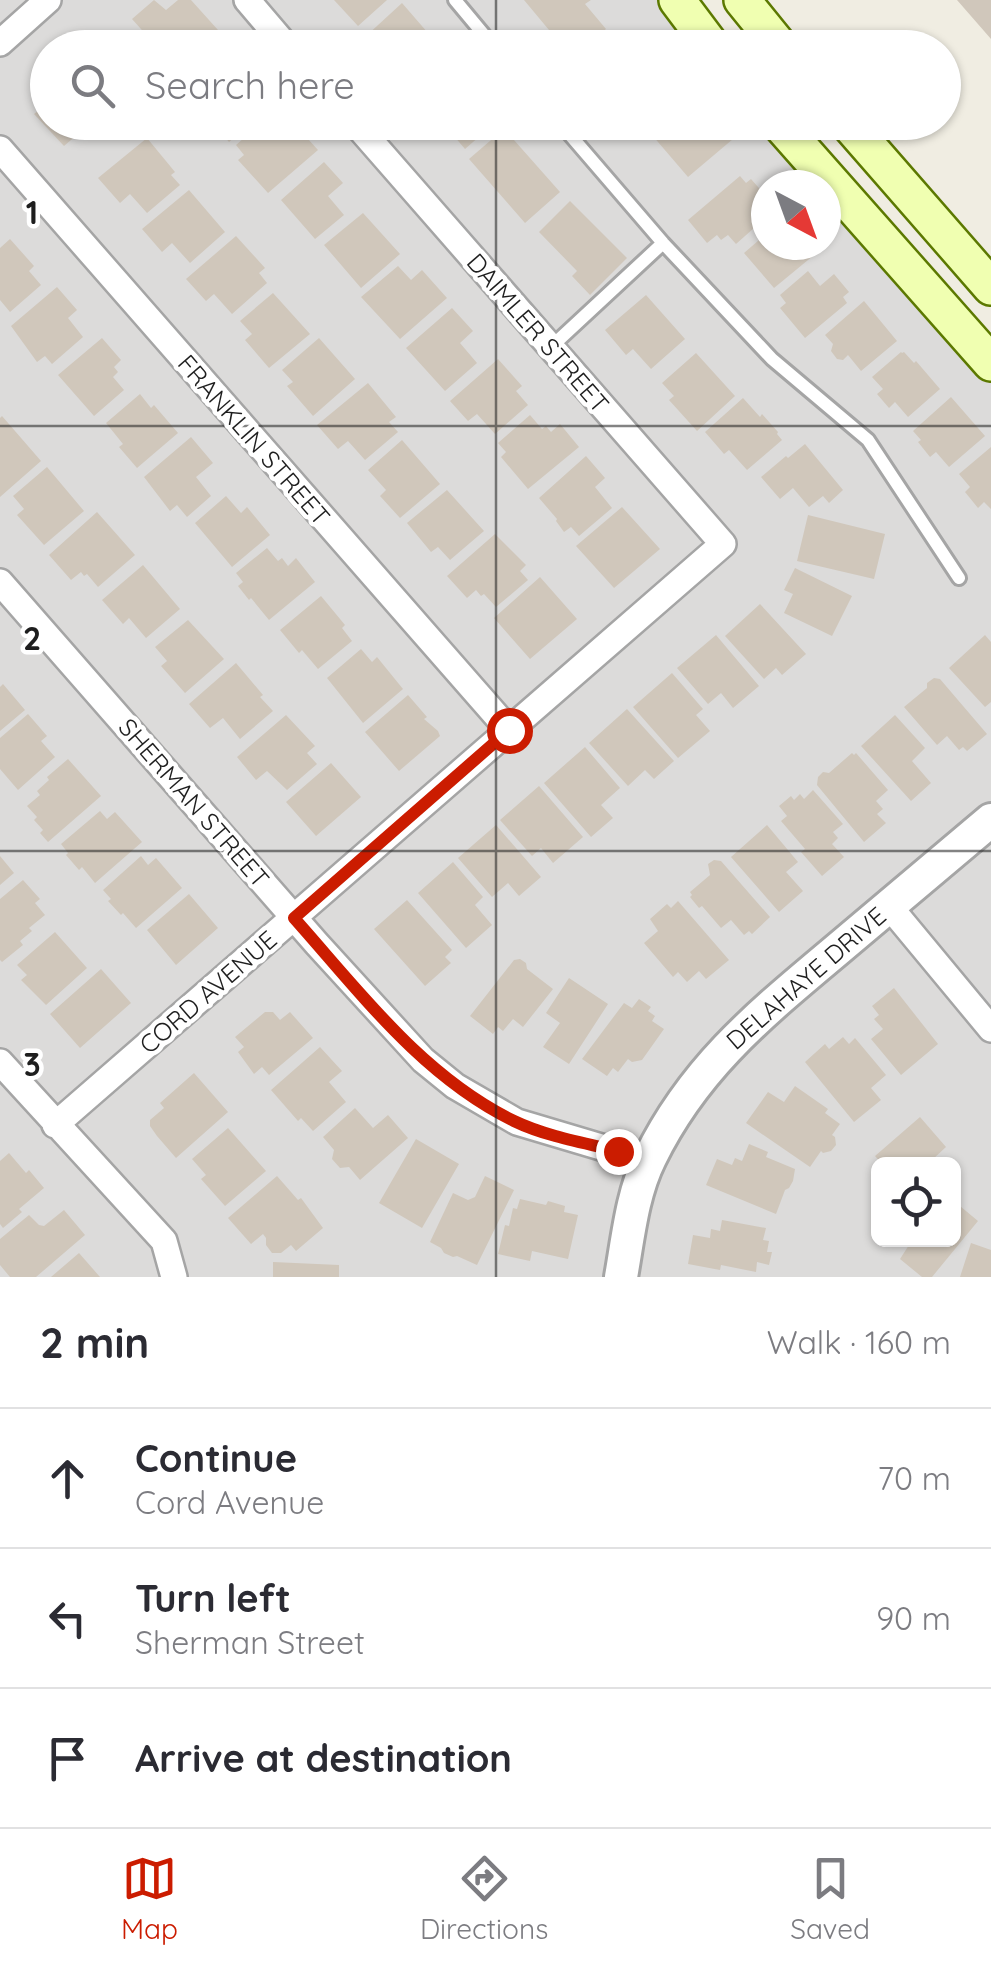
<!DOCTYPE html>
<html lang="en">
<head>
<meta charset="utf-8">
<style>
	:root { --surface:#fff; --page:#f2f2f3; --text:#2b2b33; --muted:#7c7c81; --line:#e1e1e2; --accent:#cb1c00 }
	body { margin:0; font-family:Quicksand,sans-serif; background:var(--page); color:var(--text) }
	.controls { position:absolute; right:30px; bottom:30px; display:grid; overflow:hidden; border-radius:15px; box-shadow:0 2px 8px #0004 }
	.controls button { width:90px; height:90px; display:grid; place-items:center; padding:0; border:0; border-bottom:2px solid var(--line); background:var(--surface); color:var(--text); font:50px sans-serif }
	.compass { position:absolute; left:751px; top:170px; width:90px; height:90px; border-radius:50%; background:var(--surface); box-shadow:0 2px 8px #0004; rotate:139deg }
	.stop { position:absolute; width:30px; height:30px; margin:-22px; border:8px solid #cb1c00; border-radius:50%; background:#fff }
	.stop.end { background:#cb1c00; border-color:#fff; box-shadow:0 2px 10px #0008 }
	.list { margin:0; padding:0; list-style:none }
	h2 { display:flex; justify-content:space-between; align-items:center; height:130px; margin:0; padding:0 40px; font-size:42px }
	h2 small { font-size:32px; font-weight:400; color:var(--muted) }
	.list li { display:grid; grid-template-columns:65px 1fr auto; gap:30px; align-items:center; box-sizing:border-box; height:140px; padding:0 40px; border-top:2px solid var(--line) }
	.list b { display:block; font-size:38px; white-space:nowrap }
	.list p { margin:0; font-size:32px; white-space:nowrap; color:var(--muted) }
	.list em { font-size:32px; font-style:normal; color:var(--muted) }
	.icon { flex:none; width:55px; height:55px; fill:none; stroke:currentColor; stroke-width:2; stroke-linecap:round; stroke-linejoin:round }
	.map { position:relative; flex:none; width:991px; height:1277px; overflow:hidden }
	.search { position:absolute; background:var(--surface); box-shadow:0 2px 8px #0004; left:30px; right:30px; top:30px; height:110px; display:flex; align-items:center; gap:25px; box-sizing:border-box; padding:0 35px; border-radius:55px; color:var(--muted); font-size:38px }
	.sheet { height:550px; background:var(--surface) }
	nav { display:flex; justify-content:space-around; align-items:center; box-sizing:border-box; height:140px; border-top:2px solid var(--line); background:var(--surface); font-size:28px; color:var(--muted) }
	nav a { display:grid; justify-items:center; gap:5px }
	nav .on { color:var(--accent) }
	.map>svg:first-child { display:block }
	.residential { fill:#dcdbda; fill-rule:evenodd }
	.building { fill:#d0c7bb }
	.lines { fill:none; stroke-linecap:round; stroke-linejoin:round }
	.service-casing { stroke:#a5a5a5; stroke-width:18 }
	.minor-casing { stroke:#a5a5a5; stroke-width:30 }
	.tertiary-casing { stroke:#a5a5a5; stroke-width:38 }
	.secondary-casing { stroke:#5c7900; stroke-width:40 }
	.service { stroke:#fff; stroke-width:12 }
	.minor { stroke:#fff; stroke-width:25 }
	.tertiary { stroke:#fff; stroke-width:32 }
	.secondary { stroke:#f0ffb1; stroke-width:35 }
	.route { stroke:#cb1c00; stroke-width:12 }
	.grid { fill:none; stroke:#1e1e1e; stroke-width:2.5; stroke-opacity:0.55 }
	.labels { text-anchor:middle; stroke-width:9; stroke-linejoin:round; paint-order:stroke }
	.street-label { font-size:25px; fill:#1e1e1e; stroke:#fff }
	.grid-label { font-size:32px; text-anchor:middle; font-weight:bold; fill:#1e1e1e; stroke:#fff; stroke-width:9; stroke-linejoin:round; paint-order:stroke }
</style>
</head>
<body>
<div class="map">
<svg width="991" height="1277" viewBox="0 0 991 1277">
	<rect width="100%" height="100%" fill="#f0ede2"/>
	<path class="residential" d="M0 0H684L724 47 48 48V122L787 123 991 367V1277H0ZM766 185H826V245H766ZM878 1164H954V1240H878Z"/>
	<path class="building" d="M154 0 166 10 178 0H191L218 30 197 48H158L132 19Z
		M334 0H387L358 26Z
		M524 0H591L585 4 606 29 584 48H564Z
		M957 0H991V39Z
		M402 3 441 48H375L365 37Z
		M128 31 144 48H110Z
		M48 103V122H110L93 138 85 128 64 146 34 114Z
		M212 122H252L229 142Z
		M262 122H279L290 134 298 128 318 150 268 193 238 160 244 155 236 145Z
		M442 122H482L488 129 465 149Z
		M667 122H719L733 139 688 177 652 135Z
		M506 131 560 192 525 223 469 159 498 134 500 136Z
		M147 138 175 172 171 175 180 185 147 213 130 194 120 203 98 178Z
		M324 162 343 183 328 196 344 215 315 239 281 200Z
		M740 176 746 183 751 179 766 196 753 208 763 220 736 244 728 235 721 240 717 235 707 243 688 220Z
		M189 190 225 232 190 263 172 243 162 252 142 229Z
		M570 201 627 258 590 295 572 276 577 271 539 232Z
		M363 213 400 254 361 288 324 245Z
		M766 234V245H814L819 251 774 288 744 253Z
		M236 236 265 268 259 273 267 283 232 314 214 294 206 301 186 279Z
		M10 239 34 266 29 271 41 285 10 312 0 300V248Z
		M398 266 411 280 422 270 447 298 400 339 361 297Z
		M808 271 820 286 834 274 849 292 843 297 847 303 805 338 780 308 786 303 780 295Z
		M57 287 77 310 68 318 83 337 52 364 45 356 37 362 11 326Z
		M273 293 310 334 269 368 245 340 252 334 240 321Z
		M646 295 685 339 651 369 633 349 626 355 605 330Z
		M864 301 897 341 861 371 848 355 843 360 837 359 831 351 833 344 825 335Z
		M452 308 473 331 460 343 477 363 445 391 406 348Z
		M102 338 121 360 114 367 118 372 113 377 124 390 94 416 58 375Z
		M319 338 355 379 313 416 287 386 293 382 282 370Z
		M901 352 902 353 904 352 914 363 916 361 940 389 908 417 895 402 889 408 877 394 883 389 872 377Z
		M696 353 735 396 697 431 669 400 674 396 662 383Z
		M498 359 522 386 516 391 528 405 495 434 477 414 468 421 450 401Z
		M368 383 396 417 389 422 398 432 365 460 348 441 338 449 317 425Z
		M140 394 151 408 154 405 178 433 137 468 119 447 123 444 106 423Z
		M951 397 985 436 949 467 936 452 930 457 918 442 921 440 913 431Z
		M743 398 760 417 762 414 778 432 777 434 782 440 747 470 729 450 724 454 705 432Z
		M530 415 542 429 546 426 551 432 560 424 579 447 528 489 501 457 506 452 498 443Z
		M2 416 41 461 0 497V418Z
		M191 437 213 463 196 477 211 496 187 517 177 505 170 511 144 477Z
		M402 440 440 484 400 518 380 496 386 490 368 470Z
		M805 444 843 490 829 503 823 496 809 507 793 488 780 499 761 477 786 456 788 458Z
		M991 447V509L984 502 978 508 965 492 970 487 959 474Z
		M586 456 605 478 595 487 612 508 579 536 571 527 564 532 556 521 557 519 539 498Z
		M47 467 84 511 44 545 17 515 24 509 13 496Z
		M447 490 484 531 450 560 438 547 431 552 407 523Z
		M226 496 241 513 247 507 270 535 232 567 195 523Z
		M622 507 660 549 614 588 576 546Z
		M97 512 135 555 98 587 87 574 84 576 81 572 71 580 49 555Z
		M808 515 885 534 874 579 797 561Z
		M495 534 526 565 520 571 528 580 496 607 484 594 481 596 476 590 467 598 447 576Z
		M267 548 278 561 282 558 288 566 296 558 315 582 269 620 251 598 249 600 238 586 243 582 236 573Z
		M143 565 180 609 146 638 129 618 123 624 102 600Z
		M795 568 852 596 832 636 784 613 793 594 784 590Z
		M540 577 577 619 530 659 494 618Z
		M321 596 345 625 342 628 352 641 318 669 302 650 299 653 280 630Z
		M760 604 806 654 782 675 776 668 764 679 725 636Z
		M188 620 224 659 185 693 161 666 167 661 155 647Z
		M716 635 759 686 733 708 721 693 708 704 677 668Z
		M985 635 991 642V702L985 707 949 668Z
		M361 649 372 662 377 657 403 689 363 723 327 678Z
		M236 663 263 695 260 697 273 711 240 739 223 718 210 728 189 704Z
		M672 673 703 709 696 715 710 731 678 758 633 707Z
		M934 678 940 679 987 734 967 751 963 747 959 750 947 736 937 745 904 707 927 688V683Z
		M3 684 25 710 0 731V687Z
		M408 695 427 717 424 719 438 731 440 736 399 771 365 732Z
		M627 709 674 761 654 779 645 770 628 786 589 743Z
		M28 714 47 736 41 741 55 757 18 790 0 769V738Z
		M286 715 315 746 307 753 317 764 287 790 267 771 256 780 237 757Z
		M895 715 925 748 912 761 931 783 911 801 861 746Z
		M585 747 620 788 601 805 613 818 591 837 544 783Z
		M852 753 854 755 856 753 888 790 876 801 883 809 877 814 886 823 864 842 817 785 818 777 823 772 829 773Z
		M68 759 101 796 48 842 40 833 43 830 34 820 37 817 27 806 40 795 37 791 49 780 47 777Z
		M331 763 361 797 316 836 286 802Z
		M539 786 583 837 553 863 541 848 532 856 500 820Z
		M813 790 843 824 833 832 838 838 832 844 844 857 822 876 801 852 805 849 781 821 787 816 779 806 791 796 794 800 800 794 804 799Z
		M100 811 107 819 115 812 142 842 95 883 82 867 79 870 66 855 68 853 61 844Z
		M496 825 541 877 519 896 508 883 492 897 458 858Z
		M767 825 798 862 786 872 803 891 779 912 731 857Z
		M0 856 14 873 0 885Z
		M141 856 148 865 156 858 182 888 136 928 123 913 121 915 108 901 111 899 103 890Z
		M714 860 721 861 770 917 752 934 749 931 744 935 731 920 721 928 702 906 699 908 690 897 692 895 690 892 710 875 708 864Z
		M453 862 483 897 475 905 492 925 466 948 418 893Z
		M23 880 40 899 35 903 45 915 29 928 32 931 20 941 23 945 2 962 0 960V899Z
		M189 894 218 928 176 965 147 930Z
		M407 900 452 950 445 957 451 963 425 986 374 929Z
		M678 901 729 960 706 979 699 971 687 982 678 972 673 977 644 943 658 931 650 919 667 904 671 908Z
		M55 932 87 968 46 1005 21 980 27 975 17 965Z
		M520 959 526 963 527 969 553 989 523 1027 513 1019 503 1031 498 1027 493 1034 470 1016 514 960Z
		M101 969 131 1003 80 1048 50 1014Z
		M569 978 608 1004 569 1064 543 1047 560 1023 546 1013Z
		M894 988 938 1044 901 1075 871 1039 883 1029 874 1019 879 1015 872 1006Z
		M639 999 651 1007 648 1011 655 1016 652 1021 664 1029 642 1060 632 1062 628 1059 618 1072 613 1068 607 1076 582 1059 624 1003 632 1008Z
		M265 1012H273L280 1020 290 1012 313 1038 269 1075 262 1067 254 1074 238 1052 244 1047 235 1037Z
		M843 1037 849 1044 855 1038 886 1075 871 1088 881 1100 854 1122 805 1062 825 1044 829 1049Z
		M320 1047 342 1071 329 1082 346 1102 313 1131 301 1118 298 1121 271 1090Z
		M194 1073 228 1112 176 1158 157 1136 150 1126V1120L164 1108 160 1103Z
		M795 1086 828 1109 825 1113 840 1124 832 1135 835 1137 836 1145 831 1151 823 1153 821 1151 810 1167 746 1123 768 1092 784 1102Z
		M355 1108 373 1128 388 1115 408 1138 360 1180 349 1167 340 1168 332 1159 334 1150 323 1137Z
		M920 1117 946 1147 932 1160 936 1164H882L875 1156Z
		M228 1128 266 1171 225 1206 201 1179 206 1175 192 1159Z
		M416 1139 459 1164 422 1228 379 1203Z
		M749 1144 768 1152 766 1157 795 1169 793 1181 789 1188 785 1190 776 1214 706 1185 717 1159 732 1165 735 1158 742 1161Z
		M9 1153 26 1173 29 1170 44 1188 19 1209 22 1212 3 1228 0 1224V1161Z
		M277 1176 298 1200 301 1198 323 1228 296 1251 291 1245 281 1253H272L266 1245V1238L263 1234 251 1244 228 1218Z
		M485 1176 514 1190 477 1265 457 1256 453 1257 444 1253 441 1248 430 1242 453 1193 468 1200 475 1197Z
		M520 1199 546 1205 548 1201 565 1206 564 1212 578 1215 568 1259 532 1251 530 1261 498 1254 505 1225 509 1226 513 1208 517 1209Z
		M954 1201 978 1221 932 1277H922L900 1259 909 1245 902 1240H954Z
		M64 1210 85 1235 36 1277H10L0 1265V1239L29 1215 39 1225 44 1226Z
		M722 1220 766 1228 763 1240 769 1241 767 1252H772L769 1265 757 1262 756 1272 721 1265 720 1270 688 1264 693 1235 710 1238 711 1229 720 1231Z
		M971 1243 991 1250V1277H960Z
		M79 1253 100 1277H51Z
		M273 1262 339 1265V1277H273Z"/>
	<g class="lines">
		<g class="service-casing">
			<path id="service" d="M455 0 495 48
				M559 122 663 243 772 359 868 440 959 578
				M551 347 663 243"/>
		</g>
		<g class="minor-casing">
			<path id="minor" d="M247 0 288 48
				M0 43 48 0
				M0 149 509 730
				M0 582 317 944 423 1060 455 1086 517 1122 648 1161
				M889 906 991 1029
				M0 1062 164 1241 174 1277
				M55 1125 723 544 354 122"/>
		</g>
		<g class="tertiary-casing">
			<path id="tertiary" d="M621 1277C628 1238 632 1194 650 1158 695 1066 762 1013 838 949 889 906 940 863 991 820"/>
		</g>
		<g class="secondary-casing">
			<path id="secondary" d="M677 0 713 48
				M742 0 781 48
				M778 122 991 363
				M847 122 991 287"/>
		</g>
		<use href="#service" class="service"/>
		<use href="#minor" class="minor"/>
		<use href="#tertiary" class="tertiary"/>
		<use href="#secondary" class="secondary"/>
	</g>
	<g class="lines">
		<path class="route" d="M509 730 294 918C360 992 422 1076 514 1121 545 1136 584 1143 618 1151"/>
	</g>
	<path class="grid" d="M496 0V48M496 122V1277M0 426H991M0 851H991"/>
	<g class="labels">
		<g class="street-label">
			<text transform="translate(538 333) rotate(49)" y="9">DAIMLER STREET</text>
			<text transform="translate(254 440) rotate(49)" y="9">FRANKLIN STREET</text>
			<text transform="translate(194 803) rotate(49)" y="9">SHERMAN STREET</text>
			<text transform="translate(806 978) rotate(-41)" y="9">DELAHAYE DRIVE</text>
			<text transform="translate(208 992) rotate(-41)" y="9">CORD AVENUE</text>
		</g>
	</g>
	<g class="grid-label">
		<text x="32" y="224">1</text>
		<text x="32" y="650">2</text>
		<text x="32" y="1076">3</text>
	</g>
</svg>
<div class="controls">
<button><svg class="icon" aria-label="locate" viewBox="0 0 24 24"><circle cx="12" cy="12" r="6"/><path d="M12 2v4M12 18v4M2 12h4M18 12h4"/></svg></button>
</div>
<svg class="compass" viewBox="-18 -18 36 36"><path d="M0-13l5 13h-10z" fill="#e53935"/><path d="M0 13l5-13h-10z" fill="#7c7c81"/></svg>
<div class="stop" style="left:509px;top:730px"></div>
<div class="stop end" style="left:618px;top:1151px"></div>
<div class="search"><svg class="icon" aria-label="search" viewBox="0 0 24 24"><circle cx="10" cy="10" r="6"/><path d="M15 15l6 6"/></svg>Search here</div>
</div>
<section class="sheet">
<h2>2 min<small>Walk · 160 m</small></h2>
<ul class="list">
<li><svg class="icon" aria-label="ahead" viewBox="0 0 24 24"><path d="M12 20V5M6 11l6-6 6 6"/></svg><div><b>Continue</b><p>Cord Avenue</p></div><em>70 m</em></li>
<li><svg class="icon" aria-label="left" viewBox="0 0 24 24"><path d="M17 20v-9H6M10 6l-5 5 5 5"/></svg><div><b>Turn left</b><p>Sherman Street</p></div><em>90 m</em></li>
<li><svg class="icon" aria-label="arrive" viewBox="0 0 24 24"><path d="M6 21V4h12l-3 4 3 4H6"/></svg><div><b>Arrive at destination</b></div></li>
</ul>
</section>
<nav>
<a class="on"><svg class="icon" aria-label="map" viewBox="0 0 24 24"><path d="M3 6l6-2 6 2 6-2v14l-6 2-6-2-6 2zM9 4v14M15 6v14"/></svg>Map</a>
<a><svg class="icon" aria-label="directions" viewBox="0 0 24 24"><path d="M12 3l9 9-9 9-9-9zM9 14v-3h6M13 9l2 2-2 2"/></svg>Directions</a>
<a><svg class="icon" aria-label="saved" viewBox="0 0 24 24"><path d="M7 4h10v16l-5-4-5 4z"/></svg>Saved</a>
</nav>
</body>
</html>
